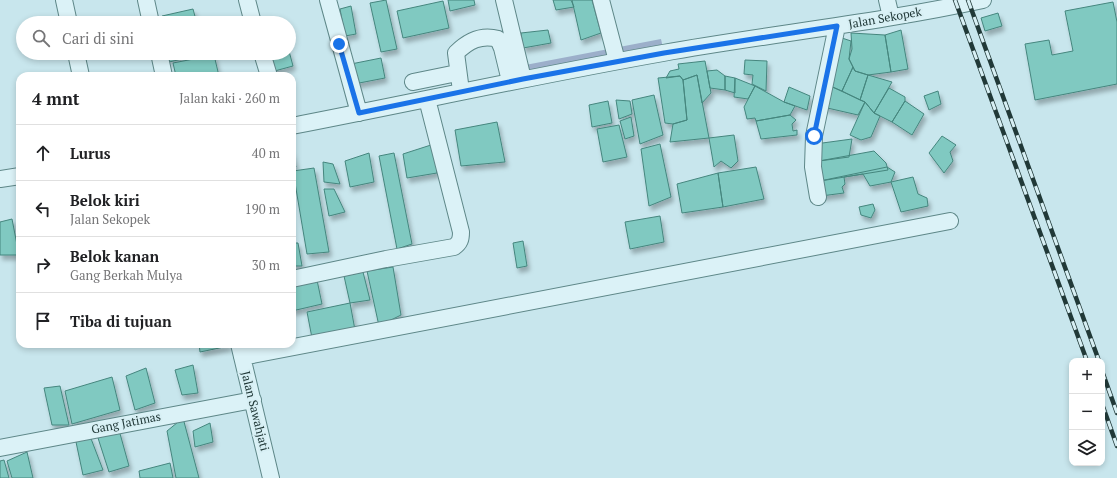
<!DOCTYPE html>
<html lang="id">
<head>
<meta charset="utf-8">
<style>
	:root { --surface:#fff; --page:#f6f6f6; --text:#202124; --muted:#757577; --line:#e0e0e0 }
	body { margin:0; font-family:"PT Serif",serif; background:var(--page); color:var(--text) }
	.controls { position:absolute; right:12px; bottom:12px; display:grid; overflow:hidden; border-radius:8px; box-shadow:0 2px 6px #0003 }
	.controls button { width:36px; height:36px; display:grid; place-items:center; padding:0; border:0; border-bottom:1px solid var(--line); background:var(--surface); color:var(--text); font:20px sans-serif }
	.stop { position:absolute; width:12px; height:12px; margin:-9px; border:3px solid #1a73e8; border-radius:50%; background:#fff }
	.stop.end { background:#1a73e8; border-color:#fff; box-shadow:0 1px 4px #0008 }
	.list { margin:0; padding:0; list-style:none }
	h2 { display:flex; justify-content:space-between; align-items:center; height:52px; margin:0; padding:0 16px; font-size:17px }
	h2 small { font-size:13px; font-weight:400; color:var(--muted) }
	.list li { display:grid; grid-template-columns:26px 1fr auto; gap:12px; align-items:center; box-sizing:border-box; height:56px; padding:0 16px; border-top:1px solid var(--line) }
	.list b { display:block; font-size:15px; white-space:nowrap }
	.list p { margin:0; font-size:13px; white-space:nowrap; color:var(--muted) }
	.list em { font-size:13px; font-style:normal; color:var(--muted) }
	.icon { flex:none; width:22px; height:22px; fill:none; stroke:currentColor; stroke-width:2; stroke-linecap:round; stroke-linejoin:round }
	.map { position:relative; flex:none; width:1117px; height:478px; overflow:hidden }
	.search { position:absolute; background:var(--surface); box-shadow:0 2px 6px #0003; left:16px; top:16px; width:280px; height:44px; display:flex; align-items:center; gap:10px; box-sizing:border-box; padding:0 14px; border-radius:22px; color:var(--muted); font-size:15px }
	.panel { position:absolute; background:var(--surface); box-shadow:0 2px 6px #0003; left:16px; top:72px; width:280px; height:276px; border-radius:12px }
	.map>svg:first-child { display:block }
	.green { fill:#9cafca }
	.building { fill:#80c9c1; stroke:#45867e; filter:url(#shadow) }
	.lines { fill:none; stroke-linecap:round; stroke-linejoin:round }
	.minor-casing { stroke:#5e8788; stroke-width:18 }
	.minor { stroke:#dbf2f7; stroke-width:16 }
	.rail-casing { stroke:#213938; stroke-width:4.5 }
	.rail { stroke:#d7eff4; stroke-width:3; stroke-dasharray:9; stroke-linecap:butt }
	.route { stroke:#1a73e8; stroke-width:5 }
	.labels { text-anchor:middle; stroke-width:4; stroke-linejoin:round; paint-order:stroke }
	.street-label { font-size:12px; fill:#213938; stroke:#d7eff4 }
</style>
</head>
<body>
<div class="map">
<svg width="1117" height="478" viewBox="0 0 1117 478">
	<defs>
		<filter id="shadow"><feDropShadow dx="2.5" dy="4.5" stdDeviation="2" flood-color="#0004"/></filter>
	</defs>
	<rect width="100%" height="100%" fill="#c8e6ed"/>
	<path class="green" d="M661 39 664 53 523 79 520 66Z"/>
	<path class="building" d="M386 0 397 49 381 52 370 3Z
		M448 0H474L475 5 450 11Z
		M553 0H571L574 7 556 10Z
		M572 0H592L601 33 581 40Z
		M443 1 449 28 403 38 397 11Z
		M1113 2 1117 22V84L1035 100 1025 44 1049 40 1052 55 1073 51 1065 11Z
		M351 6 356 34 345 36 340 9Z
		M193 9 196 20 184 23H164L162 16Z
		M998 13 1002 26 985 31 981 18Z
		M548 30 551 43 523 48 521 33Z
		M901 30 908 69 891 72 885 35Z
		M851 33 885 35 891 72 868 75 855 71 849 59 852 49Z
		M836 36 851 41 849 59 853 67 842 91 828 85Z
		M289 51 293 66 271 72 266 53H289Z
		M167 53H209L169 62Z
		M214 55 219 76H176L173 63Z
		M381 58 385 78 354 84 351 64Z
		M745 60 767 61 766 91 752 84 753 75 744 74Z
		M705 61 711 93 702 103 697 75 683 80 680 76 666 78 670 71 679 69 678 64Z
		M853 67 855 71 868 75 860 100 842 91Z
		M717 70 725 76V90L710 88 707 71Z
		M697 75 709 138 670 142 673 124 687 120 683 80Z
		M868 75 892 82 874 113 865 102 860 100Z
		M680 76 683 80 687 120 673 124 665 123 658 78Z
		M725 76 735 78V93L725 90Z
		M735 78 755 86 748 99 734 97Z
		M828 85 865 102 858 115 823 107Z
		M755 86 784 102 795 106 790 115 756 121 755 118 747 119 744 107Z
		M789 87 810 96 807 110 784 102Z
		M889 88 905 97V101L892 122 874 113Z
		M938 91 941 104 929 110 924 96Z
		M654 95 663 135 640 144 632 100Z
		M616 100 630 101 632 114 619 119Z
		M608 101 612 123 592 127 589 105Z
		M905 101 924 114 912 135 892 122Z
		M865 102 874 113 880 116 871 137 861 140 850 135Z
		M790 115 796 120 792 124 793 131 797 130V135L761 139 756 121Z
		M631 117 634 136 625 139 620 121Z
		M497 122 505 162 461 166 455 130Z
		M619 125 627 157 603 162 597 129Z
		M734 135 738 161 731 168 721 161 714 167 709 138Z
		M942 136 956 145 950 152 953 161 944 173 929 153Z
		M852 139 849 157 819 161 815 144Z
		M434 144 437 173 407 178 403 154Z
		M660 144 671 197 649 206 641 149Z
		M874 151 886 163 888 170 820 181 819 161Z
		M292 152 296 167 292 168Z
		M369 153 374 182 350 187 345 161Z
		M394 153 412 244 397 249 379 156Z
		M323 162 333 164 340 184 324 182Z
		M756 167 764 199 723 207 718 173Z
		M887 167 895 172 891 182 870 186 863 174 844 177 845 184 842 187 844 193 821 196 820 181Z
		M314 168 329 252 307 254 293 171Z
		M718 173 723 207 682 213 677 184Z
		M913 177 918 194 927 198 928 206 901 212 891 182Z
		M324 189H334L345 212 329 216Z
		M873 204 875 210 871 218 861 215 859 207Z
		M660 216 664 242 630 249 625 222Z
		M12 219 19 255H0V222Z
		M523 241 527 266 517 268 513 243Z
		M292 243H298L302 266H292Z
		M393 267 401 315 379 326 367 271Z
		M363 272 370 300 350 303 344 276Z
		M317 280 322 304 292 311V284Z
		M350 303 355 330 312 338 307 312Z
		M199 344H228L229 346 200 352Z
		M193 365 198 393 182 395 175 370Z
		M146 368 155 403 135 410 126 376Z
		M112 377 120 410 72 424 65 391Z
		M60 386 69 425H52L44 388Z
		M183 418 199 478H176L167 431Z
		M210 423 213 442 195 447 193 431Z
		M119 430 129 466 109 472 98 438Z
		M90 436 103 470 83 475 76 442Z
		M27 452 33 478H12L7 461Z
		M4 460 9 478H0V461Z
		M170 463 173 478H140L139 471Z"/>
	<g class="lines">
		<g class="minor-casing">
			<path id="minor" d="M64 0 69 23
				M146 0 151 23
				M247 0 253 23
				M328 0 359 113
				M504 0 523 79
				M601 0 617 61
				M887 0 891 17
				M76 53 81 76
				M159 53 164 76
				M262 53 269 76
				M413 82 457 73
				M461 91 456 53C468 41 481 34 498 39L502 48 510 81
				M292 126C416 102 538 75 663 53 769 34 877 23 983 0
				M0 179 20 176
				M818 197 813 167 814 136 837 26
				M292 279 386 259 454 247C460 243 461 239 461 232L427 99
				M239 344 271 478
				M242 357 950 221
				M0 448 253 400"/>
		</g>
		<use href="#minor" class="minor"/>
		<g class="rail-casing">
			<path id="rail" d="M955 0 1087 361
				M968 0 1099 361
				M1102 371 1117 413
				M1102 404 1117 446"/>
		</g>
		<use href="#rail" class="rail"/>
	</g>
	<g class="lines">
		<path class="route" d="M339 44 359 113 523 79 664 53 837 26 814 136"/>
	</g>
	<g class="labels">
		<g class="street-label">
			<text transform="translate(885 18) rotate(-10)" y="4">Jalan Sekopek</text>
			<text transform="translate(255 411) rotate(76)" y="4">Jalan Sawahjati</text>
			<text transform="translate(126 423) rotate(-11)" y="4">Gang Jatimas</text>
		</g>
	</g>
</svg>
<div class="controls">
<button>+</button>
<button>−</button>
<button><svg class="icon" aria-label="layers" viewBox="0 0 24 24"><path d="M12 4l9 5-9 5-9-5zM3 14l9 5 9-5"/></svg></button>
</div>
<div class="stop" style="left:814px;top:136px"></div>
<div class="stop end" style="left:339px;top:44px"></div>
<div class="search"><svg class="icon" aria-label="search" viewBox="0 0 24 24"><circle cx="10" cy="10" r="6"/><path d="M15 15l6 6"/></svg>Cari di sini</div>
<section class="panel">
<h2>4 mnt<small>Jalan kaki · 260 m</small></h2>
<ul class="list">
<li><svg class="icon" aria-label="ahead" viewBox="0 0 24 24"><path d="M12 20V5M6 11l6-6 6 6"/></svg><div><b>Lurus</b></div><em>40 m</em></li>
<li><svg class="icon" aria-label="left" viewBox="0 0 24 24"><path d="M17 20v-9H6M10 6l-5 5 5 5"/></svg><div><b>Belok kiri</b><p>Jalan Sekopek</p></div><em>190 m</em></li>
<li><svg class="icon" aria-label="right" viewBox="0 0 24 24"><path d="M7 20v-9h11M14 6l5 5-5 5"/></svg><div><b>Belok kanan</b><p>Gang Berkah Mulya</p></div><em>30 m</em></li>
<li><svg class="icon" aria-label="arrive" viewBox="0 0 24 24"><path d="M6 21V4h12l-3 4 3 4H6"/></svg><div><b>Tiba di tujuan</b></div></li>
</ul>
</section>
</div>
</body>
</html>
